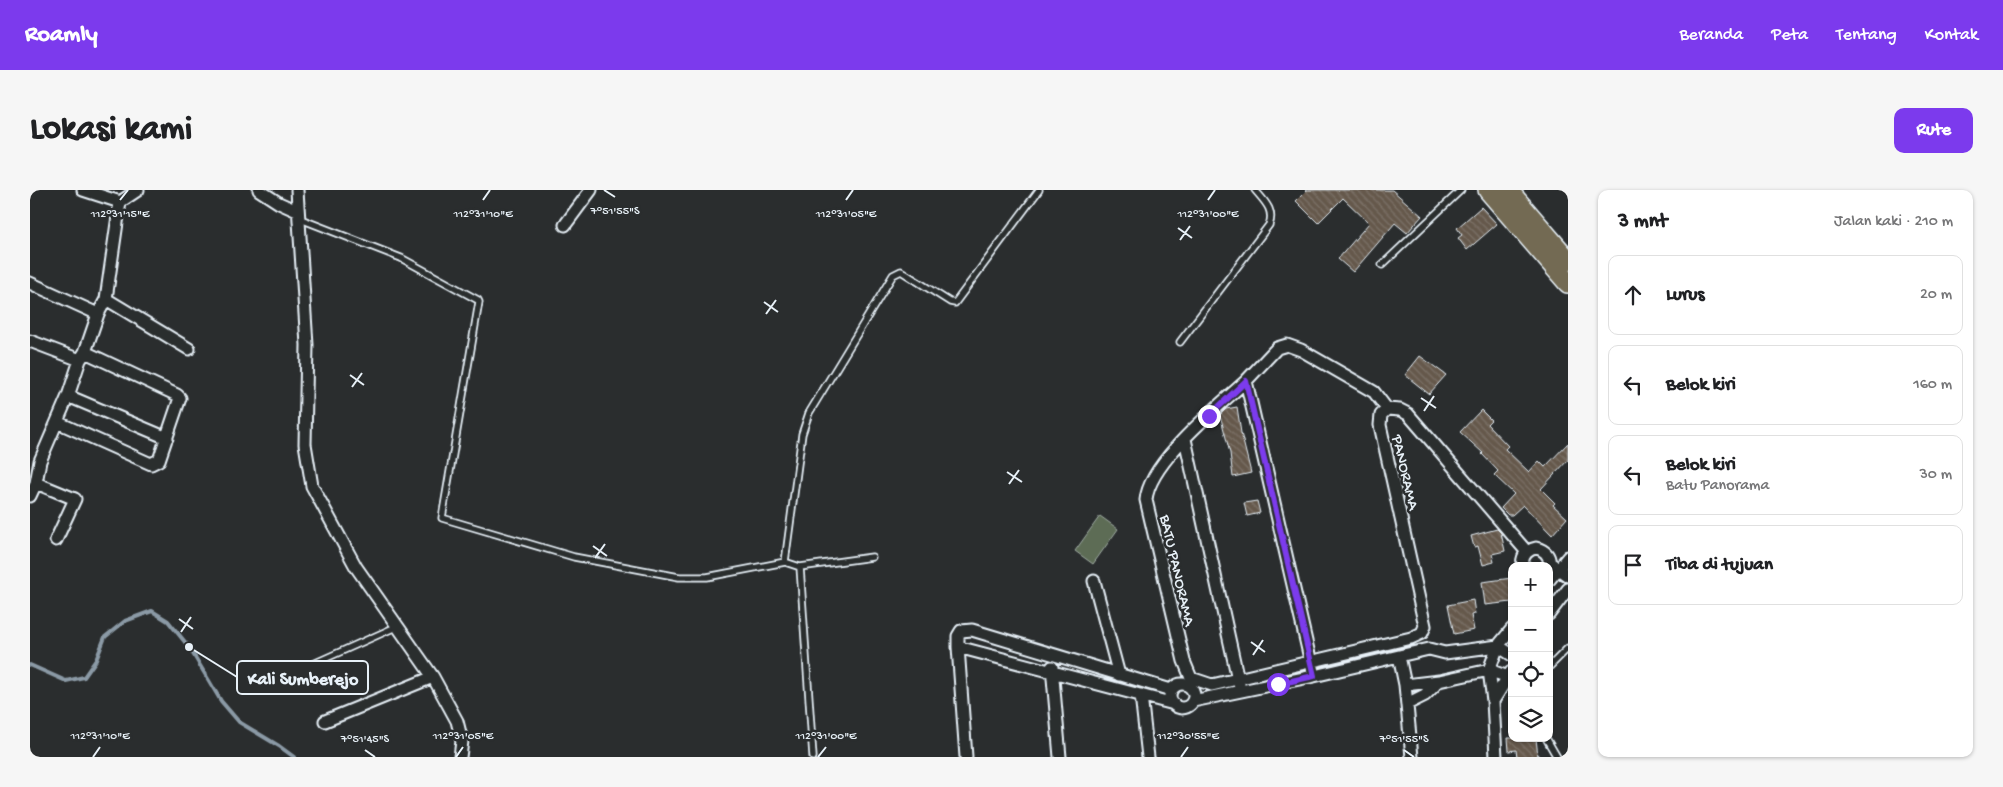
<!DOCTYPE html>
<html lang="id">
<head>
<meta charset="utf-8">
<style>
	:root { --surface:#fff; --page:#f6f6f6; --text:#202124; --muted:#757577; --line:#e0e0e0; --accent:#7c3aed }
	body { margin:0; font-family:"Gochi Hand",sans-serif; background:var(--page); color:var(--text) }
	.controls { position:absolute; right:15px; bottom:15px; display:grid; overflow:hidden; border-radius:10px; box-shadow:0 1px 4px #0004 }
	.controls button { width:45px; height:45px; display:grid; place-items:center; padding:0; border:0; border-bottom:1px solid var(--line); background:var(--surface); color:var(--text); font:25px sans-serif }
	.stop { position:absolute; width:15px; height:15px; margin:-11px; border:4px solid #7c3aed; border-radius:50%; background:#fff }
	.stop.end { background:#7c3aed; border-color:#fff; box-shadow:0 1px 5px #0008 }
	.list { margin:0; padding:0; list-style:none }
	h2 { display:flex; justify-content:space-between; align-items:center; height:65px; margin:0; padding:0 20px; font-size:21px }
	h2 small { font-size:16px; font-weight:400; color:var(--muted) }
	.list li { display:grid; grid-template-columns:32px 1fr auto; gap:15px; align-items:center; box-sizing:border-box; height:80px; margin:0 10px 10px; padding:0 10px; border:1px solid var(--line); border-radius:10px }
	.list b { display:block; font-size:19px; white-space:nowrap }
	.list p { margin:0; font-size:16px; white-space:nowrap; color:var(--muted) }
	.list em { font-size:16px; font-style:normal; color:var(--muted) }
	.icon { flex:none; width:28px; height:28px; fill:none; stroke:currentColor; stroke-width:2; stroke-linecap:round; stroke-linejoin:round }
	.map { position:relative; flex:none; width:1538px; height:567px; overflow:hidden; border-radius:10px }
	header { display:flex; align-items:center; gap:30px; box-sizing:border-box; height:70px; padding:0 25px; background:var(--accent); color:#fff }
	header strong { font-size:24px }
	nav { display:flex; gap:28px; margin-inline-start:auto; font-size:18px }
	.intro { display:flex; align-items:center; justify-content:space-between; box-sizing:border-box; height:120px; padding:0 30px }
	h1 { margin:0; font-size:35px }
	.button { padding:12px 22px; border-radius:10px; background:var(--accent); color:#fff; font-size:18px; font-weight:700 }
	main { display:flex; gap:30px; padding:0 30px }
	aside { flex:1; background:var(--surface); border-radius:10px; box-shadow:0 1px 4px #0004 }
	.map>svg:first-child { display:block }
	.pitch { fill:#5d6c55; stroke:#a2aea6 }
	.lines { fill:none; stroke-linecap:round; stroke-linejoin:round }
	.stream { stroke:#8b9aa6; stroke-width:4 }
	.building { fill:url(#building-back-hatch); stroke:#e8f1f8 }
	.lane-casing { stroke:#e8f1f8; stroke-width:9 }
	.street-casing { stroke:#e8f1f8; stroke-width:15 }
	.primary-casing { stroke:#e8f1f8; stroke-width:22 }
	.lane { stroke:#2a2d2e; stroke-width:5.5 }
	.street { stroke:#2a2d2e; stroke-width:11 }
	.primary { stroke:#736b52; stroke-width:19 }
	.route { stroke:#7c3aed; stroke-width:6 }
	.ticks { fill:none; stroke:#e8f1f8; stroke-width:2 }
	.labels { text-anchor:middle; stroke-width:5; stroke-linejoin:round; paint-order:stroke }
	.street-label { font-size:16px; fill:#e8f1f8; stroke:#2a2d2e }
	.ticks-label { font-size:12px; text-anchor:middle; fill:#e8f1f8; stroke:#2a2d2e; stroke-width:5; stroke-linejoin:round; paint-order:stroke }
	.leader { fill:none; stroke:#e8f1f8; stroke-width:2 }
	.callout-dot { fill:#e8f1f8; stroke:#2a2d2e; stroke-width:2 }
	.callout { fill:#2a2d2e; stroke:#e8f1f8; stroke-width:2 }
	.callout-label { font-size:18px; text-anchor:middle; font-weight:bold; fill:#e8f1f8 }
</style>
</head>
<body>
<header>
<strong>Roamly</strong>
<nav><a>Beranda</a><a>Peta</a><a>Tentang</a><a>Kontak</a></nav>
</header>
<div class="intro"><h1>Lokasi kami</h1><a class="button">Rute</a></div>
<main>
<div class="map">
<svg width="1538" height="567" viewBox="0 0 1538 567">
	<defs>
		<pattern id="building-back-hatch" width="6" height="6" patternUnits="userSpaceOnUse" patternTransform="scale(1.25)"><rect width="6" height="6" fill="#65594c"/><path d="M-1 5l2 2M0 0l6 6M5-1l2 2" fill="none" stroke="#7b7167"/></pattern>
	</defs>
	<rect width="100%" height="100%" fill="#2a2d2e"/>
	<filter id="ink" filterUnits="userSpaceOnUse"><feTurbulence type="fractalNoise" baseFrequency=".02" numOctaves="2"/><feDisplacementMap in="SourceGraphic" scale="10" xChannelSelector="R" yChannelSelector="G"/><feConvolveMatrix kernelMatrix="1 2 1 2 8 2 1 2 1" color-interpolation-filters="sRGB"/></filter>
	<g filter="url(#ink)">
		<path class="pitch" d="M1070 326 1088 339 1063 374 1045 361Z"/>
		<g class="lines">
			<path class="stream" d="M0 475 36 491 54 487 66 470 75 447 95 431 122 421 138 431 159 457 191 511 209 532 249 556 264 567"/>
		</g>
		<path class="building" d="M1277 0H1362L1392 26 1377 43 1365 33 1323 82 1308 69 1339 33 1313 8 1288 33 1266 11Z
			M1451 17 1467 34 1437 60 1428 48 1432 45 1427 38Z
			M1390 166 1416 185 1399 204 1375 185Z
			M1207 217 1211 243 1221 283 1203 287 1200 263 1190 225 1196 219Z
			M1451 220 1461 230 1457 234 1478 256 1475 259 1499 282 1509 271 1515 277 1538 253V270L1511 299 1525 313 1523 315 1537 328 1522 345 1493 315 1482 325H1478L1471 318 1484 304 1464 285 1468 281 1452 264 1453 263 1430 242Z
			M1227 311 1230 323 1217 326 1214 313Z
			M1467 339 1471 343 1475 361 1462 364 1464 372 1453 375 1448 356 1444 357 1441 346Z
			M1482 388V412L1455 415 1452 392Z
			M1443 410 1445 424 1441 425 1444 440 1424 444 1418 415Z
			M1478 548H1506L1508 567H1487L1486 560 1479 561Z"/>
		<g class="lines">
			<g class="lane-casing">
				<path id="lane" d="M268 28 371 68 448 110 449 112 412 328 544 367 649 387H677L755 372 770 377 842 367
					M1352 75 1431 0
					M1150 152 1239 35C1245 20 1234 11 1225 0
					M755 372 772 244 779 223 863 85 871 81 920 112 925 113 1009 0
					M770 377 783 567
					M1519 477 1538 458
					M254 487 368 436
					M1516 548 1527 567"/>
			</g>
			<g class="street-casing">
				<path id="street" d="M53 0 90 12
					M229 0 249 13 267 21
					M267 0 277 155 275 254 282 296 326 377 403 487 427 531 432 551 430 567
					M535 35 561 0
					M0 93 68 124
					M76 109 159 159
					M0 151 50 170
					M1216 191C1188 217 1119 272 1116 310L1154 471 1161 488 1182 495 1381 448 1392 443 1395 436 1350 235 1351 225 1357 219 1370 220 1378 224 1497 362
					M38 206 137 248
					M27 232 121 274 129 270 150 208 147 205 55 162
					M1155 249 1209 494
					M0 306 6 293
					M26 350 45 309 6 293 10 271 38 206 50 170 55 162 68 124 76 109 90 12 108 0
					M1523 375 1538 386
					M1493 376C1491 366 1497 360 1506 358 1515 360 1521 366 1519 376
					M1519 390 1538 367
					M1064 391 1089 485
					M1519 424 1538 399
					M928 457 1144 514
					M1369 466 1399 459 1415 463 1468 456 1482 465
					M1022 477 1030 567
					M1284 486 1216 191 1247 158 1257 155 1271 160 1344 202 1357 219
					M1140 506a12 12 0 1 1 24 0a12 12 0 1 1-24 0Z
					M1375 495 1409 491 1459 480 1478 487
					M1111 505 1118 567
					M1163 511 1284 486 1369 466 1375 495 1382 567
					M1463 511 1481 482
					M1377 514 1395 505 1409 491
					M295 531 403 487
					M936 567 928 457V446L931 441 942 440 1141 500
					M1466 567 1463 511 1459 480 1468 456 1482 439"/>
			</g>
			<g class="primary-casing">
				<path id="primary" d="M1458 0 1538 93
					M1478 0 1538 70"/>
			</g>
			<use href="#lane" class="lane"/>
			<use href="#street" class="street"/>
			<use href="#primary" class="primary"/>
		</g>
	</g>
	<g class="lines" filter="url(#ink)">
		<path class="route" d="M1179 226 1216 191 1284 486 1248 494"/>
	</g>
	<path class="ticks" d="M574 0 585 7M90 10 98 0M453 10 460 0M816 10 823 0M1178 10 1185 0M1148 38 1162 48M1150 50 1160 36M734 112 748 122M736 124 746 110M320 185 334 195M322 197 332 183M1391 208 1406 218M1394 221 1404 206M977 282 992 292M979 294 989 280M563 356 577 366M565 368 575 354M149 429 163 439M151 442 161 427M1221 452 1235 462M1223 465 1233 450M335 560 345 567M1374 560 1384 567M63 567 70 557M426 567 433 557M788 567 796 557M1151 567 1158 557"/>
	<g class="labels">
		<g class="street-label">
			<text transform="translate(1377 282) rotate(77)" y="6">PANORAMA</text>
			<text transform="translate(1149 380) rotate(77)" y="6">BATU PANORAMA</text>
		</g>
	</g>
	<g class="ticks-label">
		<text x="585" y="24">7°51'55"S</text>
		<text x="90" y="27">112°31'15"E</text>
		<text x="453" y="27">112°31'10"E</text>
		<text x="816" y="27">112°31'05"E</text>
		<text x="1178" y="27">112°31'00"E</text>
		<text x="70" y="549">112°31'10"E</text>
		<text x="433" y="549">112°31'05"E</text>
		<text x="796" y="549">112°31'00"E</text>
		<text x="1158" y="549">112°30'55"E</text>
		<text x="335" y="552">7°51'45"S</text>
		<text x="1374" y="552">7°51'55"S</text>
	</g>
	<path class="leader" d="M159 457L207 487"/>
	<circle class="callout-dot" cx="159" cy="457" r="5"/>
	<rect class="callout" x="207" y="471" width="131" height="33" rx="5"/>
	<g class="callout-label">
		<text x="273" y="494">Kali Sumberejo</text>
	</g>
</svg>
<div class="controls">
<button>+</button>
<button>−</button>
<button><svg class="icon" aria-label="locate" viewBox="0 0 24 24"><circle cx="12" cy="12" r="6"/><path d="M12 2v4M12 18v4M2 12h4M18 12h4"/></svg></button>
<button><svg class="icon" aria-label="layers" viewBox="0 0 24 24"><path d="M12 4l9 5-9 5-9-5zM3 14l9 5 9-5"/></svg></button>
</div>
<div class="stop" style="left:1248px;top:494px"></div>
<div class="stop end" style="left:1179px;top:226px"></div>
</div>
<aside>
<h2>3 mnt<small>Jalan kaki · 210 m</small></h2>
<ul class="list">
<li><svg class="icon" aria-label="ahead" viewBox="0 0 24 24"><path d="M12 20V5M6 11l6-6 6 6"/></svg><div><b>Lurus</b></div><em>20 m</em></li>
<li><svg class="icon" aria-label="left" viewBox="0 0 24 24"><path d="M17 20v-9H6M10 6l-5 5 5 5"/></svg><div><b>Belok kiri</b></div><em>160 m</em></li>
<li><svg class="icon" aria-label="left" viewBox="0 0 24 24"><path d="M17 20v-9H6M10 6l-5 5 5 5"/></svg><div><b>Belok kiri</b><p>Batu Panorama</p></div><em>30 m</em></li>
<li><svg class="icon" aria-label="arrive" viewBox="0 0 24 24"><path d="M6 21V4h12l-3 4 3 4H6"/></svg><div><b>Tiba di tujuan</b></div></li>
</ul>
</aside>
</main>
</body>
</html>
